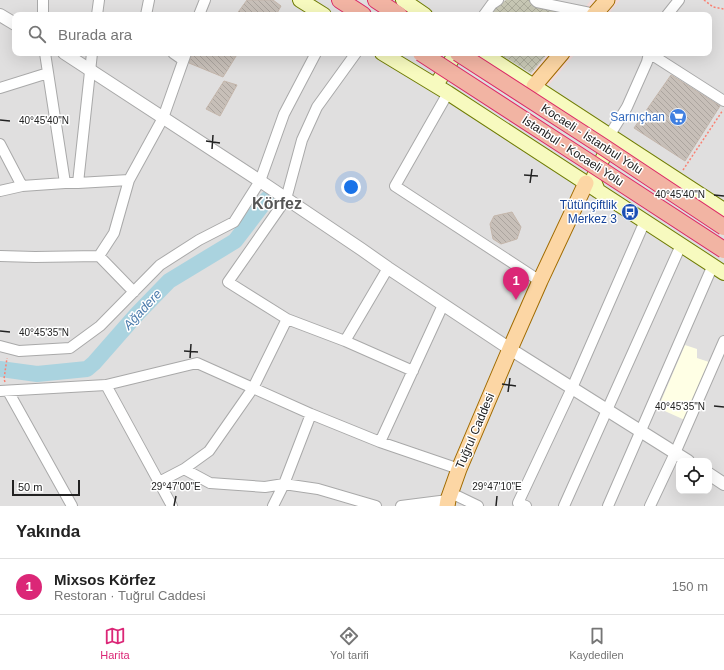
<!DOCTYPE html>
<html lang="tr">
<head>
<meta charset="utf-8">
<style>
	:root { --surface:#fff; --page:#f6f6f6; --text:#222; --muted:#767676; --line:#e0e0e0; --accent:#db2777 }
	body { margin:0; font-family:Helvetica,sans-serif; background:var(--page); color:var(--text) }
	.controls { position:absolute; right:12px; bottom:12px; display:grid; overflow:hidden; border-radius:8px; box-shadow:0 4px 16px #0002 }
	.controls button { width:36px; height:36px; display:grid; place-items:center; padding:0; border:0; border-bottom:1px solid var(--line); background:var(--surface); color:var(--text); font:20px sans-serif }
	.scale { position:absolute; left:12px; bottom:10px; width:68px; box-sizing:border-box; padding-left:4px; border:2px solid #222; border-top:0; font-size:11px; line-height:14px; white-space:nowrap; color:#222; -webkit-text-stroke:3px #fff; paint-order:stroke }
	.you { position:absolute; left:351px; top:187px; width:14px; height:14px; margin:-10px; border:3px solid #fff; border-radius:50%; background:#1a73e8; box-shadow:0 0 0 6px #1a73e833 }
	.badge { display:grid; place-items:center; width:26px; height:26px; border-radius:50%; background:var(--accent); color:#fff; font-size:13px; font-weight:700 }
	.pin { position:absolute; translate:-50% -33px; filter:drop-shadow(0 1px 2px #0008) }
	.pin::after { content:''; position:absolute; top:21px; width:14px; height:12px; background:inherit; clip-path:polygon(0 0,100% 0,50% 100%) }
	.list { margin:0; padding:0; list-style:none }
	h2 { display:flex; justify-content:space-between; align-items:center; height:52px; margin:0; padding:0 16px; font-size:17px }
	h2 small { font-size:13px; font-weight:400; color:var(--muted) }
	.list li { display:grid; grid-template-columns:26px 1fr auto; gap:12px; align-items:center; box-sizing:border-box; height:56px; padding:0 16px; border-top:1px solid var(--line) }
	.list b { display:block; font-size:15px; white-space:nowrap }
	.list p { margin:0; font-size:13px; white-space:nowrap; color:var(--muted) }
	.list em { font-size:13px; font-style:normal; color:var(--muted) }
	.icon { flex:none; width:22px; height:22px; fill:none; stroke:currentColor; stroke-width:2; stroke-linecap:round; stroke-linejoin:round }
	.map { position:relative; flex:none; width:724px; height:506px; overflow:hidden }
	.search { position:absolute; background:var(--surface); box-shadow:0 4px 16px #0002; left:12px; right:12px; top:12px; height:44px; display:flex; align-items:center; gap:10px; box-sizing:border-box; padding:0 14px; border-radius:8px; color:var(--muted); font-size:15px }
	.sheet { height:108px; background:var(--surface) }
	nav { display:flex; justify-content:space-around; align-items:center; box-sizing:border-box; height:56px; border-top:1px solid var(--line); background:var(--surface); font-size:11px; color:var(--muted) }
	nav a { display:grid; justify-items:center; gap:2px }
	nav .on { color:var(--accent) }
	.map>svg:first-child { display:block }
	.residential { fill:#e0dfdf; fill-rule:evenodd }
	.commercial { fill:#f2dad9 }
	.education { fill:#ffffe5 }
	.construction { fill:url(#construction-cross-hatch) }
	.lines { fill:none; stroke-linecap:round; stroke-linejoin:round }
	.river { stroke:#aad3df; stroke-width:16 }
	.building { fill:url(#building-back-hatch); stroke:#c4b6ab }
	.minor-casing { stroke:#a9a9a9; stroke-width:12 }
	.tertiary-casing { stroke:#a9a9a9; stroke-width:14 }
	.secondary-casing { stroke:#707d05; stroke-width:16 }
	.primary-casing { stroke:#a06b00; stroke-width:17 }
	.trunk-casing { stroke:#dc2a67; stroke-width:18 }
	.path { stroke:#fa8072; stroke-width:1.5; stroke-dasharray:2 2; stroke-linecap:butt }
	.minor { stroke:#fff; stroke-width:10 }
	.tertiary { stroke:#fff; stroke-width:12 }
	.secondary { stroke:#f7fabf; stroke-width:14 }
	.primary { stroke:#fcd6a4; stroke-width:15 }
	.trunk { stroke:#f2b4a3; stroke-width:16 }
	.trunk-bridge-casing { stroke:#dc2a67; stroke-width:18; stroke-linecap:butt }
	.trunk-bridge { stroke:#f2b4a3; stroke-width:16 }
	.ticks { fill:none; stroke:#222; stroke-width:1.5 }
	.labels { text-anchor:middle; stroke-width:3; stroke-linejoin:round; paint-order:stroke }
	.shop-label { font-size:12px; fill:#366cbe; stroke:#fff; text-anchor:end }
	.street-label { font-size:12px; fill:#222; stroke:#fff }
	.transit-label { font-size:12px; fill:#164399; stroke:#fff; text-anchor:end }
	.water-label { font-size:13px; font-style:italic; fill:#4a7aab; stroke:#fff }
	.district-label { font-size:16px; font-weight:bold; fill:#555; stroke:#fff }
	.ticks-label { font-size:10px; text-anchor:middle; fill:#222; stroke:#fff; stroke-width:3; stroke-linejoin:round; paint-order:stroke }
</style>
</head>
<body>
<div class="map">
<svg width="724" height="506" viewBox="0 0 724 506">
	<defs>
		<pattern id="construction-cross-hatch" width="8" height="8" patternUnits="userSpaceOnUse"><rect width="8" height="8" fill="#c7c7b4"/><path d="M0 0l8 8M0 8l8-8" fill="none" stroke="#abab9a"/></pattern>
		<pattern id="building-back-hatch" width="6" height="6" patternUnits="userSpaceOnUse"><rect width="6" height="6" fill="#c7bfb8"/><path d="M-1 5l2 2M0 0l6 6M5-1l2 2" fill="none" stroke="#aba49e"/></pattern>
	</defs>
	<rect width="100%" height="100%" fill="#f2efe9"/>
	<path class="residential" d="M0 0H724V506H0ZM15 15H709V53H15ZM679 461H709V491H679Z"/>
	<path class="commercial" d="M591 0H620L608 15H579Z
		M548 53H576L543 92 526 81Z"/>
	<path class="education" d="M685 345 697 349V358L712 363 687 421 658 408Z"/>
	<path class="construction" d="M506 0H530L534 5 579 15H490L497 6Z
		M498 53H548L531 73Z"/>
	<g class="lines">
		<path class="river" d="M0 369 37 374 87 369 94 363 137 314 169 281 235 241 267 199"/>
	</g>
	<path class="building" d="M247 0H273L281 6 276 15H236Z
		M192 53H238L223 77 189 63Z
		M671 75 720 106 685 161 634 128Z
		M224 81 237 85 220 116 206 109Z
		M512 212 521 227 517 239 501 244 493 239 490 224 494 216Z"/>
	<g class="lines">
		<g class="minor-casing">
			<path id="minor" d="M43 0V15
				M535 0 537 2 595 14
				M97 15 99 0
				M146 15 149 0
				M199 15 205 0
				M484 15 492 4 498 0
				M667 15 679 0
				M45 53 65 183
				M173 53 183 60
				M356 53 317 107 302 140 286 199 228 282 287 319 345 341 388 268
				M649 53 724 101
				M0 88 48 73
				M448 93 395 186 540 281
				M609 136 627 107 647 62 649 53
				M0 144 22 186
				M78 183 92 53
				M0 191 22 186 65 183H78L129 180 163 118 186 53
				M0 256 35 257 99 256 114 233 129 180
				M99 256 134 292
				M345 341 413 371
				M0 346 19 351 70 348 100 326 160 265 199 240 234 222 260 181 284 114 316 53
				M106 385 172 506
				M0 391 106 385 197 363 311 414 380 442 459 469
				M8 391 72 506
				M380 442 443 305
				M184 469 210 483 265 487 284 484 318 489 376 506
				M159 482 184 469 209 451 253 388 287 319
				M451 493 478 506
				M273 506 284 484 311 414
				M401 506 448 500
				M526 506 518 503 572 388 645 221
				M564 506 681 245
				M608 506 713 265
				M650 506 675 453 724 341"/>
		</g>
		<g class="tertiary-casing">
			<path id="tertiary" d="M0 15 15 24
				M64 53 260 181 361 249 388 268 510 349 688 461
				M709 474 724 484"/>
		</g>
		<g class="secondary-casing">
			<path id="secondary" d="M300 0 324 15
				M403 0 425 15
				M382 53 448 93 724 273
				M483 53 724 210
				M436 85 456 53
				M598 191 594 181V176L609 146 615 144"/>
		</g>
		<g class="primary-casing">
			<path id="primary" d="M594 15 607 0
				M534 86 562 53
				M447 506 448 500 459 469 510 349 540 281 586 183"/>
		</g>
		<g class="trunk-casing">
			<path id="trunk" d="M340 0 363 15
				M376 0 399 15"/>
		</g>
		<path class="path" d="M704 0 713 7 724 9
			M683 170 723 110
			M5 382 4 379 7 358"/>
		<use href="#minor" class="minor"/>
		<use href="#tertiary" class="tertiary"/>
		<use href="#secondary" class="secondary"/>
		<use href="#primary" class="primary"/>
		<use href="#trunk" class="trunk"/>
		<g class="trunk-bridge-casing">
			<path id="trunk-bridge" d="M421 53 589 162 724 250
				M458 53 602 146 724 227"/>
		</g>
		<use href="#trunk-bridge" class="trunk-bridge"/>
	</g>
	<path class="ticks" d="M0 120 10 121M206 141 220 143M212 149 213 135M524 175 538 176M530 183 532 169M714 195 724 196M0 331 10 332M184 351 198 352M190 358 191 344M502 384 516 386M508 392 510 378M714 406 724 407M174 506 176 496M496 506 497 496"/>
	<defs>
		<g id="supermarket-disc" transform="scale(0.9)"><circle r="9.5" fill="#3f7fe0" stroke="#fff"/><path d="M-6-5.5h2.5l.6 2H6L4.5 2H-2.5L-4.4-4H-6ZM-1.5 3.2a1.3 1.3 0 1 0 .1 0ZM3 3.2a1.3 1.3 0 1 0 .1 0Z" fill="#fff"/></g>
		<g id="bus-disc" transform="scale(0.9)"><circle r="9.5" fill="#1a4fb4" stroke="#fff"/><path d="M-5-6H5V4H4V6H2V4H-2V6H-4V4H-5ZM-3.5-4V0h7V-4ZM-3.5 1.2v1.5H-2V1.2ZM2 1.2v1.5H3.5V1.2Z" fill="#fff"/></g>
	</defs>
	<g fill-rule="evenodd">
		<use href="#supermarket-disc" x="678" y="117"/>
		<use href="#bus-disc" x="630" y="212"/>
	</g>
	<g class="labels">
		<g class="shop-label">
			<text x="665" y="121">Sarnıçhan</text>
		</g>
		<g class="street-label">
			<text transform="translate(592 139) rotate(33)" y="4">Kocaeli - İstanbul Yolu</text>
			<text transform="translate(573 151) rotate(33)" y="4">İstanbul - Kocaeli Yolu</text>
			<text transform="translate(475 431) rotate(-67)" y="4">Tuğrul Caddesi</text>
		</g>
		<g class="transit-label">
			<text x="617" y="209">Tütünçiftlik<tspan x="617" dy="14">Merkez 3</tspan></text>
		</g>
		<g class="water-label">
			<text transform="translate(142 309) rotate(-47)" y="5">Ağadere</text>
		</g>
		<g class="district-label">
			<text x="277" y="209">Körfez</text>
		</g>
	</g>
	<g class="ticks-label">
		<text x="44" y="124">40°45'40"N</text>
		<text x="680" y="198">40°45'40"N</text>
		<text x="44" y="336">40°45'35"N</text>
		<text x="680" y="410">40°45'35"N</text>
		<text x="176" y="490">29°47'00"E</text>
		<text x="497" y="490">29°47'10"E</text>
	</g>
</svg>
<div class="controls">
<button><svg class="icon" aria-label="locate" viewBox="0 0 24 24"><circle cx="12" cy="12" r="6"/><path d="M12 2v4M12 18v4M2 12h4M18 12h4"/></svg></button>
</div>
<div class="scale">50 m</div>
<div class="you"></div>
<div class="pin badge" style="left:516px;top:300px">1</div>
<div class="search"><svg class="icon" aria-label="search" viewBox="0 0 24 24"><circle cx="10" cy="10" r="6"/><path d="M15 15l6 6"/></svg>Burada ara</div>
</div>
<section class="sheet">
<h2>Yakında<small></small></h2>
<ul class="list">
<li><span class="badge">1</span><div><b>Mixsos Körfez</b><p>Restoran · Tuğrul Caddesi</p></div><em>150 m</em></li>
</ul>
</section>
<nav>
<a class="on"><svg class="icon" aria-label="map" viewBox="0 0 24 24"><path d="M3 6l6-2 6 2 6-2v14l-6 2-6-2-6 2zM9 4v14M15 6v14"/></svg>Harita</a>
<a><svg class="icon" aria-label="directions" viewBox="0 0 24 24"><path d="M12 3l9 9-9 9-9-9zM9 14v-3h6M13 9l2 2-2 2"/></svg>Yol tarifi</a>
<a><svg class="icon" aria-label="saved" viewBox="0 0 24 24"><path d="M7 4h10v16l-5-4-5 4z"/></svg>Kaydedilen</a>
</nav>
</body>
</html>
